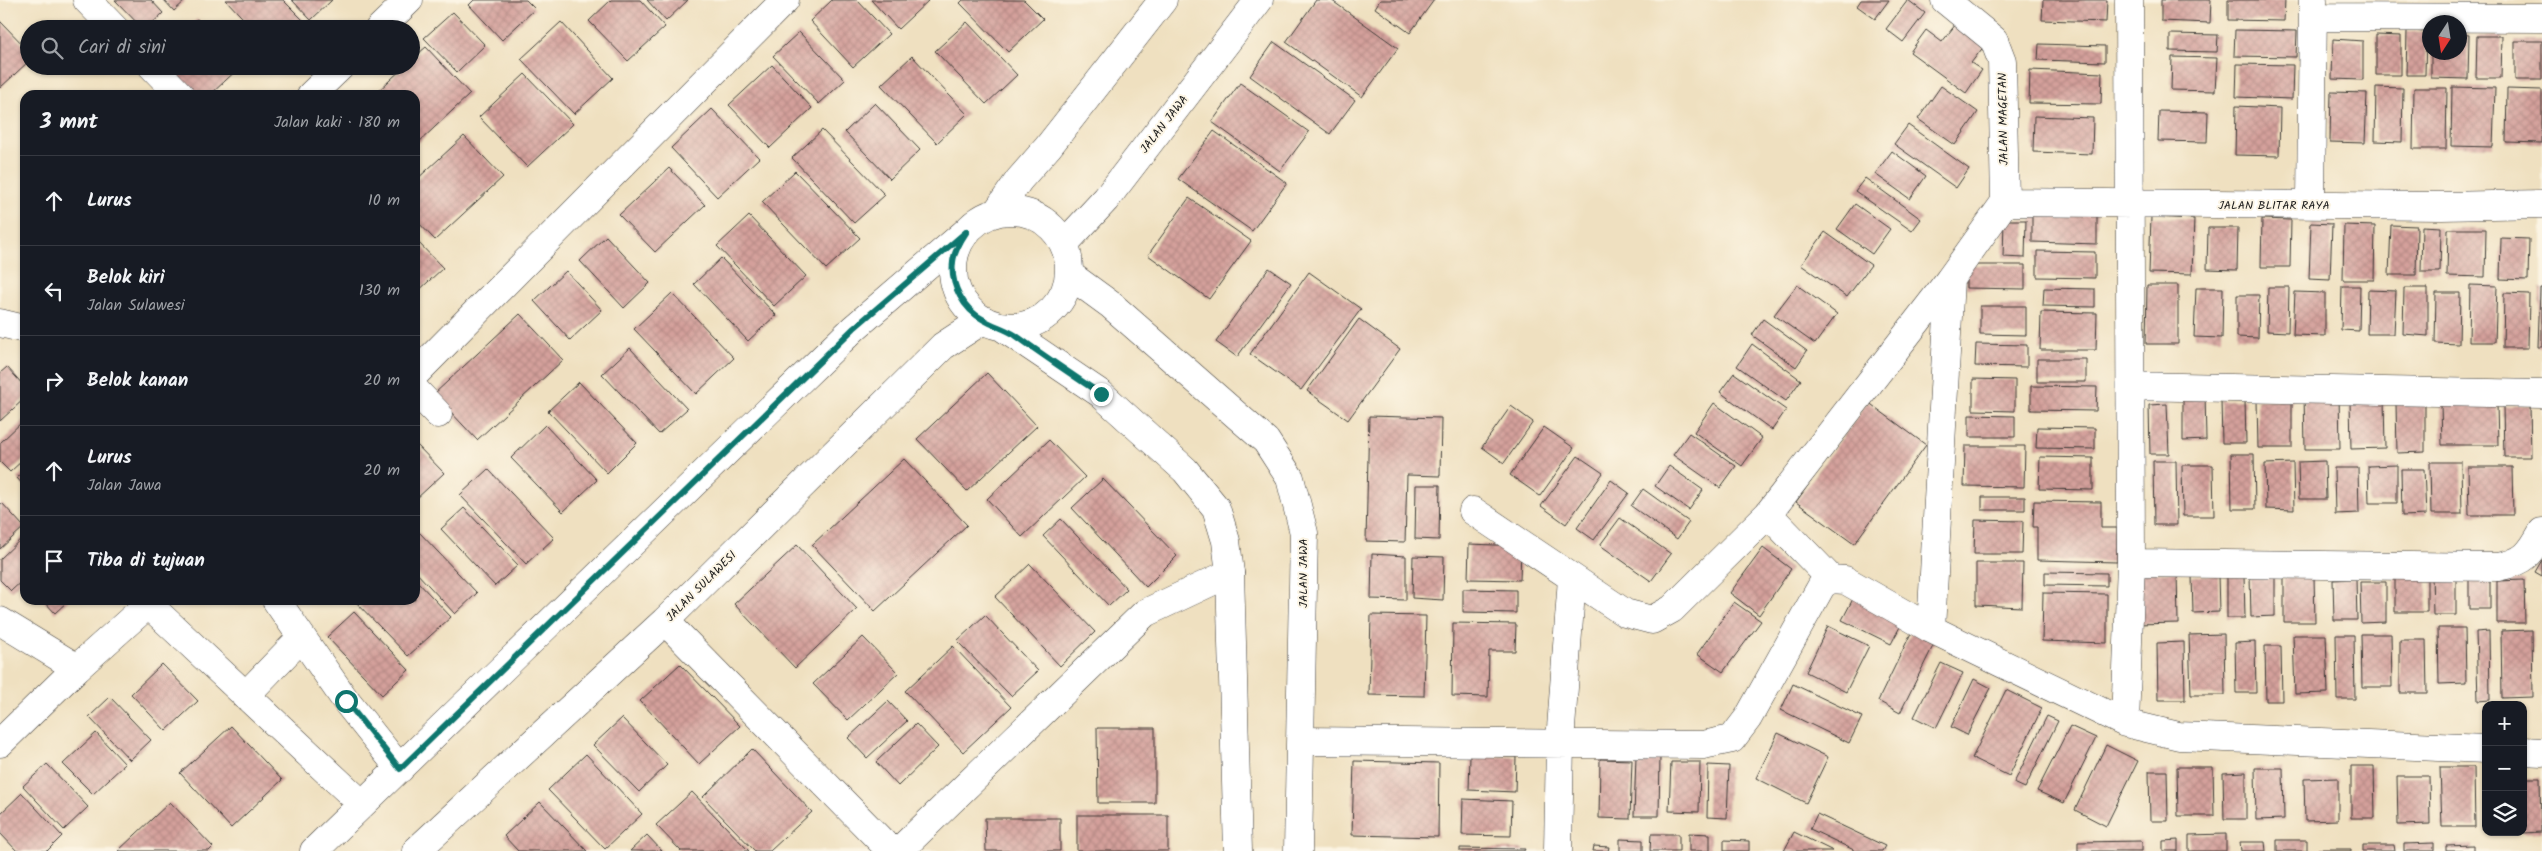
<!DOCTYPE html>
<html lang="id">
<head>
<meta charset="utf-8">
<style>
	:root { --surface:#171b24; --page:#242831; --text:#f1f3f6; --muted:#9ea1a6; --line:#363941 }
	body { margin:0; font-family:Kalam,sans-serif; background:var(--page); color:var(--text) }
	.controls { position:absolute; right:15px; bottom:15px; display:grid; overflow:hidden; border-radius:10px; box-shadow:0 1px 4px #0004 }
	.controls button { width:45px; height:45px; display:grid; place-items:center; padding:0; border:0; border-bottom:1px solid var(--line); background:var(--surface); color:var(--text); font:25px sans-serif }
	.compass { position:absolute; left:2422px; top:15px; width:45px; height:45px; border-radius:50%; background:var(--surface); box-shadow:0 1px 4px #0004; rotate:192deg }
	.stop { position:absolute; width:15px; height:15px; margin:-11px; border:4px solid #0f766e; border-radius:50%; background:#fff }
	.stop.end { background:#0f766e; border-color:#fff; box-shadow:0 1px 5px #0008 }
	.list { margin:0; padding:0; list-style:none }
	h2 { display:flex; justify-content:space-between; align-items:center; height:65px; margin:0; padding:0 20px; font-size:21px }
	h2 small { font-size:16px; font-weight:400; color:var(--muted) }
	.list li { display:grid; grid-template-columns:32px 1fr auto; gap:15px; align-items:center; box-sizing:border-box; height:90px; padding:0 20px; border-top:1px solid var(--line) }
	.list b { display:block; font-size:19px; white-space:nowrap }
	.list p { margin:0; font-size:16px; white-space:nowrap; color:var(--muted) }
	.list em { font-size:16px; font-style:normal; color:var(--muted) }
	.icon { flex:none; width:28px; height:28px; fill:none; stroke:currentColor; stroke-width:2; stroke-linecap:round; stroke-linejoin:round }
	.map { position:relative; flex:none; width:2542px; height:851px; overflow:hidden }
	.search { position:absolute; background:var(--surface); box-shadow:0 1px 4px #0004; left:20px; top:20px; width:400px; height:55px; display:flex; align-items:center; gap:12px; box-sizing:border-box; padding:0 18px; border-radius:28px; color:var(--muted); font-size:19px }
	.panel { position:absolute; background:var(--surface); box-shadow:0 1px 4px #0004; left:20px; top:90px; width:400px; height:515px; border-radius:15px }
	.map>svg:first-child { display:block }
	.building { fill:url(#building-cross-hatch) }
	.lines { fill:none; stroke-linecap:round; stroke-linejoin:round }
	.street-casing { stroke:#3c3935; stroke-width:29 }
	.secondary-casing { stroke:#3c3935; stroke-width:29 }
	.street { stroke:#fff; stroke-width:28 }
	.secondary { stroke:#fff; stroke-width:28 }
	.route { stroke:#0f766e; stroke-width:6 }
	.labels { text-anchor:middle; stroke-width:4; stroke-linejoin:round; paint-order:stroke }
	.street-label { font-size:12px; fill:#1c1c1c; stroke:#fcf5e5 }
</style>
</head>
<body>
<div class="map">
<svg width="2542" height="851" viewBox="0 0 2542 851">
	<defs>
		<pattern id="building-cross-hatch" width="8" height="8" patternUnits="userSpaceOnUse" patternTransform="scale(1.25)"><rect width="8" height="8" fill="#d4a09b"/><path d="M0 0l8 8M0 8l8-8" fill="none" stroke="#b58985"/></pattern>
	</defs>
	<rect width="100%" height="100%" fill="#fcf5e5"/>
	<filter id="ink" filterUnits="userSpaceOnUse"><feTurbulence type="fractalNoise" baseFrequency=".02" numOctaves="2"/><feDisplacementMap in="SourceGraphic" scale="10" xChannelSelector="R" yChannelSelector="G"/><feConvolveMatrix kernelMatrix="1 2 1 2 8 2 1 2 1" color-interpolation-filters="sRGB"/></filter>
	<filter id="wash" filterUnits="userSpaceOnUse"><feTurbulence type="fractalNoise" baseFrequency=".0096" numOctaves="4" result="noise"/><feDisplacementMap in="SourceGraphic" scale="20" xChannelSelector="R" yChannelSelector="G"/><feGaussianBlur stdDeviation="1.12" result="paint"/><feColorMatrix in="noise" values="0 0 0 0 0 0 0 0 0 0 0 0 0 0 0 0 0 1.4 0 .05"/><feComposite in="paint" operator="in"/></filter>
	<g filter="url(#wash)">
		<rect width="100%" height="100%" fill="#efe0c0"/>
		<g id="blocks">
			<path class="building" d="M115 0H151L163 13 146 29H143Z
				M164 0H186L174 11Z
				M226 0H283L305 22 298 29H253Z
				M292 0H332L311 20Z
				M474 0H526L535 9 502 40 469 5Z
				M611 0H640L665 27 628 61 589 21Z
				M647 0H688L666 21Z
				M832 0H857L889 34 853 67 810 21Z
				M871 0H929L898 29Z
				M963 0H1024L1043 19 1008 52 960 3Z
				M1316 0H1331L1398 48 1362 97 1286 42Z
				M1380 0H1434L1410 33 1375 8Z
				M1861 0H1889L1875 19 1857 6Z
				M1908 0 1925 13 1903 42 1886 29Z
				M2043 0H2107L2106 22 2042 20Z
				M2161 0H2211L2210 23 2161 21Z
				M2228 0H2285L2284 21 2228 20Z
				M453 12 485 45 457 72 424 38Z
				M197 19 206 29H186Z
				M1959 20 1988 41 1971 63 1982 70 1966 93 1910 52 1926 30 1942 42Z
				M0 21 29 51V61L0 88Z
				M561 22 613 78 574 114 521 59Z
				M967 22 1017 75 986 104 935 51Z
				M2235 30 2297 31 2296 57 2234 56Z
				M2407 31 2426 32 2425 75H2406Z
				M799 32 845 80 819 104 773 56Z
				M2170 34 2218 35 2217 52 2170 51Z
				M2460 34 2469 35 2468 79 2431 78V52H2460Z
				M2376 35 2401 36V75H2376Z
				M2477 36H2502L2501 78H2476Z
				M2333 39 2363 41V80L2332 79Z
				M2515 41H2542V80H2515Z
				M1274 42 1355 100 1330 134 1250 76Z
				M2039 44 2105 46V62L2038 60Z
				M426 47 470 94 418 143 415 140V95H374L405 66H411V60Z
				M912 56 967 114 937 143 881 85Z
				M2172 57 2217 58 2215 91 2171 90Z
				M2237 64 2293 65 2292 99 2236 97Z
				M772 65 812 108 770 148 729 105Z
				M166 66H241L210 95H193Z
				M2030 70 2102 73 2101 104 2029 103Z
				M525 74 573 124 527 167 479 117Z
				M1240 83 1309 132 1280 171 1212 122Z
				M1941 86 1978 112 1955 145 1918 119Z
				M2376 87 2403 88 2402 142 2375 141Z
				M2452 87 2495 88 2493 147 2451 146Z
				M2414 88H2447L2446 149H2413Z
				M2507 89 2542 90V143L2506 142Z
				M2331 92 2367 93 2365 143 2330 142Z
				M875 103 920 150 890 179 845 132Z
				M2236 106 2280 108 2279 156 2235 155Z
				M712 109 759 158 717 197 671 148Z
				M2159 111 2208 112 2207 142 2158 141Z
				M2034 116 2093 118 2092 154 2033 152Z
				M1908 125 1969 169 1956 188 1894 144Z
				M822 130 885 195 854 223 792 158Z
				M1214 131 1287 183 1252 231 1178 179Z
				M464 136 503 177 435 240 415 219V181Z
				M1892 151 1926 176 1910 199 1875 174Z
				M669 168 705 205 655 252 619 215Z
				M795 171 860 238 826 269 762 202Z
				M1865 178 1921 219 1912 231 1855 191Z
				M1189 198 1251 241 1209 299 1148 255Z
				M1855 204 1890 229 1872 254 1837 229Z
				M2032 206 2097 207V244L2032 242Z
				M749 216 806 276 774 306 717 246Z
				M2151 217 2194 219 2192 274 2149 273Z
				M2262 219 2291 220 2290 267H2261Z
				M2004 220H2026L2025 258 2003 257Z
				M2311 223 2332 224 2330 280 2309 279Z
				M2344 225 2375 226 2374 280H2343Z
				M2391 225 2417 226 2416 275H2389Z
				M2422 226 2441 227 2440 272H2421Z
				M2208 228H2238L2237 270 2207 269Z
				M2448 229H2486L2485 277 2447 276Z
				M1825 232 1871 265 1847 297 1801 265Z
				M606 236 650 283 624 308 580 261Z
				M2501 238 2529 239 2528 280 2500 279Z
				M415 239 443 268 415 294Z
				M2037 251 2095 252V278L2037 277Z
				M721 258 776 315 748 341 694 284Z
				M1966 265H2025V289L1966 288Z
				M1269 268 1291 283 1237 357 1216 342Z
				M566 271 602 310 570 340 534 301Z
				M1309 272 1361 309 1301 390 1250 354Z
				M1797 285 1837 314 1815 344 1774 315Z
				M2147 285H2178V344H2146Z
				M2470 285 2497 286 2495 342H2469Z
				M2342 286H2360L2359 331 2341 330Z
				M2268 287H2289L2288 332 2267 331Z
				M2044 288 2095 289V307L2043 306Z
				M2196 288H2223L2222 338 2194 337Z
				M2404 288H2428V336L2403 334Z
				M2540 288H2542V347H2538Z
				M2368 290 2396 291 2394 334H2367Z
				M2295 292 2325 293V336L2293 335Z
				M672 293 734 358 696 394 634 329Z
				M2436 293H2460L2459 344 2435 343Z
				M2504 293 2529 294 2528 348H2503Z
				M2237 295H2259L2258 338 2237 337Z
				M1980 306H2026V335L1980 334Z
				M2041 312 2097 313 2096 350H2040Z
				M520 314 563 360 477 440 434 394Z
				M1359 319 1400 349 1348 420 1307 391Z
				M1763 319 1807 351 1796 367 1752 335Z
				M1752 344 1801 380 1786 401 1737 366Z
				M1976 344 2027 345V367L1975 366Z
				M630 348 687 409 659 434 602 374Z
				M2037 359H2086V382H2037Z
				M7 367 25 387V398L0 421V373Z
				M987 373 1037 426 967 491 917 439Z
				M1734 373 1786 410 1772 430 1720 392Z
				M1973 379 2015 380V411L1973 410Z
				M579 382 637 443 607 473 548 411Z
				M2031 386 2097 387 2096 411 2031 410Z
				M2205 393 2206 440 2183 441V394Z
				M2304 394H2339L2340 449H2305Z
				M2292 399V448H2258L2257 400Z
				M2384 399 2385 448 2351 449 2350 400Z
				M2221 400H2245L2246 443H2222Z
				M1868 402 1926 445 1854 544 1796 502Z
				M2425 402V452L2397 453 2396 403Z
				M1714 403 1762 438 1742 466 1694 432Z
				M2167 404 2169 454H2150L2149 405Z
				M2441 404H2497L2498 445H2442Z
				M2530 405 2531 457H2504L2503 406Z
				M1511 406 1533 422 1504 463 1482 447Z
				M1969 415 2015 416V437H1969Z
				M1369 416 1441 418 1440 476 1407 475 1405 542 1366 541Z
				M25 419V458L10 472 0 462V443Z
				M545 425 597 480 563 512 511 458Z
				M1544 427 1574 448 1540 496 1510 475Z
				M2037 427 2095 428V449L2036 448Z
				M1689 433 1736 466 1720 488 1673 455Z
				M1049 440 1085 477 1022 537 987 499Z
				M415 443 444 473 415 500Z
				M1965 446H2025L2024 487 1964 486Z
				M2231 454H2254L2255 509H2232Z
				M1578 456 1603 473 1566 524 1541 506Z
				M2040 457 2093 458V490L2039 489Z
				M904 459 967 525 875 611 812 545Z
				M2153 461H2176L2177 525H2154Z
				M2325 461 2326 499H2299L2298 462Z
				M2430 462H2461L2462 514H2431Z
				M2293 463 2294 510 2266 509 2265 464Z
				M2182 465H2213L2214 516H2183Z
				M2397 465V503H2369L2368 466Z
				M1669 466 1703 490 1689 510 1655 486Z
				M2468 467H2512L2513 515H2469Z
				M2334 468H2358L2359 513 2335 514Z
				M488 469 554 538 526 564 460 495Z
				M2401 469H2424L2426 515 2402 516Z
				M25 471V487L17 478Z
				M1103 479 1177 556 1146 587 1072 508Z
				M1611 480 1629 493 1594 540 1577 528Z
				M1416 485H1440L1439 540 1415 539Z
				M1643 489 1689 522 1677 539 1631 506Z
				M1982 497H2025V510H1982Z
				M2034 501 2101 502V528H2117V562L2037 560V527H2033Z
				M2 503 24 527 0 549V505Z
				M464 508 518 565 495 586 441 529Z
				M1620 518 1671 554 1651 581 1600 545Z
				M1061 519 1127 589 1109 606 1043 536Z
				M1975 520 2023 521 2022 554H1974Z
				M419 532 477 593 455 614 415 571V536Z
				M25 535V578L11 591 0 580V559Z
				M1469 544 1521 546 1520 580 1468 579Z
				M797 545 857 609 795 668 734 604Z
				M1763 548 1791 569 1759 615 1730 593Z
				M1372 554 1406 556V600L1371 599Z
				M1413 556 1444 557 1443 600 1412 598Z
				M2542 560V576L2535 572Z
				M1976 563H2023L2022 607 1976 605Z
				M1030 564 1095 632 1060 666 995 597Z
				M2045 572 2107 573V586L2045 585Z
				M2177 572 2178 623 2136 624 2135 573Z
				M2427 572V612H2395V573Z
				M2456 572V615H2433L2432 573Z
				M2275 574V616L2251 617 2250 575Z
				M2218 575 2219 612 2193 613 2192 576Z
				M2227 576H2244L2245 618H2227Z
				M2469 576H2490V609H2469Z
				M2314 577 2315 622H2284V578Z
				M415 579 451 617 408 656 354 600H415Z
				M2356 579 2357 620H2334L2333 580Z
				M2524 580 2525 623H2497V581Z
				M2360 582H2386V622L2361 623Z
				M1463 589 1516 590V613L1463 612Z
				M2043 593 2107 594V643L2042 641Z
				M1854 597 1903 621 1891 644 1842 620Z
				M43 600H69L55 613Z
				M1734 602 1761 621 1723 672 1697 654Z
				M354 612 409 670 382 695 327 637Z
				M985 615 1038 671 1011 696 957 641Z
				M1371 615 1426 616 1424 696 1369 695Z
				M1453 623 1516 624 1515 651H1489L1488 697 1452 696Z
				M1828 626 1869 646 1846 692 1806 672Z
				M2438 628H2465L2466 683 2439 684Z
				M2532 630 2533 697 2502 698 2501 631Z
				M1912 631 1935 642 1900 713 1878 701Z
				M2489 631 2490 700 2478 701 2476 632Z
				M2224 634 2225 695H2191L2189 635Z
				M2361 634H2391L2392 687H2362Z
				M2293 635H2326L2328 693 2295 694Z
				M2336 635H2354L2355 699H2337Z
				M863 637 898 673 848 720 813 684Z
				M2400 640H2426L2427 693H2400Z
				M2184 642 2185 700H2158L2157 643Z
				M2255 642 2256 693H2236L2235 643Z
				M953 646 1011 707 963 752 905 691Z
				M2265 646H2281L2282 701H2266Z
				M1941 663 1963 673 1936 728 1914 717Z
				M162 664 198 701 166 731 131 694Z
				M680 664 740 726 699 764 640 701Z
				M1974 679 1991 688 1967 735 1951 727Z
				M1793 684 1862 717 1849 743 1781 710Z
				M2006 690 2042 708 2009 776 1972 758Z
				M110 697 151 740 130 760 89 717Z
				M888 701 907 721 867 758 848 738Z
				M2047 716 2058 721 2025 788 2014 783Z
				M622 718 667 765 639 792 593 745Z
				M916 724 938 747 898 786 876 762Z
				M231 726 282 780 231 828 180 773Z
				M2070 726 2096 738 2064 803 2037 791Z
				M1097 728H1155V803H1098Z
				M96 733 125 764 93 794 63 764Z
				M1778 733 1828 757 1806 803 1756 778Z
				M2106 745 2138 761 2106 826 2075 810Z
				M752 749 812 812 770 851H755L703 797Z
				M586 754 642 814 605 849 548 790Z
				M1470 756 1516 757 1515 792 1469 790Z
				M1636 756H1660L1659 816H1634Z
				M1600 759 1632 760 1630 819 1599 818Z
				M1354 761 1439 763 1438 837 1352 835Z
				M1671 762H1700L1699 812 1669 811Z
				M47 764 88 807 64 830 23 786Z
				M1708 765 1729 766 1727 818 1707 817Z
				M2351 766H2374L2375 818H2351Z
				M2177 767H2213L2214 816H2178Z
				M2440 767H2474L2475 827H2442Z
				M2255 768H2283L2284 819 2256 820Z
				M2149 771H2167L2168 821H2150Z
				M2246 772V819H2224L2223 773Z
				M2397 776H2429L2430 824 2398 825Z
				M2338 778V820L2305 821 2304 779Z
				M2523 778H2540L2541 832 2523 833Z
				M692 792 749 851H681L656 825Z
				M22 793 62 836 47 851H17L0 833V814Z
				M1463 799 1512 801 1511 836 1462 835Z
				M170 802 213 847 209 851H118Z
				M540 802 587 851H518L504 836Z
				M1817 814 1885 846 1882 851H1856L1810 829Z
				M1077 815H1168V851H1077Z
				M985 818H1060V851H986Z
				M1794 832 1833 851H1784Z
				M1689 833 1710 834V851H1689Z
				M1651 834H1679V851H1650Z
				M2226 834V851H2189V835Z
				M647 835 662 851H630Z
				M1620 839 1643 840V851H1620Z
				M1724 840 1749 841V851H1724Z
				M2178 840V851H2163V841Z
				M2277 840H2307V851H2277Z
				M2142 841V851H2078V842Z
				M2240 842H2265L2266 851H2241Z
				M2434 843V851H2404V844Z
				M2363 845H2394L2395 851H2363Z
				M2473 845V851H2446V846Z
				M1594 846 1609 847 1608 851H1593Z
				M1460 848 1525 849 1524 851H1460Z
				M2318 849H2351V851H2318Z"/>
		</g>
	</g>
	<g filter="url(#ink)">
		<use href="#blocks" fill-opacity="0" stroke="#3c3935" stroke-width="1"/>
		<g class="lines">
			<g class="street-casing">
				<path id="street" d="M87 0 115 29
					M1945 0 1994 40 2002 61 2005 202
					M2313 17 2542 18
					M379 29 409 0
					M152 66 180 95
					M311 95 341 66
					M2005 202 2442 206 2542 204
					M2311 205 2313 0
					M0 323 25 329
					M415 374 785 0
					M2131 386 2542 394
					M415 390 438 414
					M1473 511 1625 613 1652 620 1672 609 1768 514 1950 279 2005 202
					M1768 514 1831 579
					M2131 563 2498 567C2524 562 2530 554 2542 532
					M276 600 346 701 400 769
					M148 604 362 804
					M0 621 77 668
					M665 621 891 851
					M1931 629 1950 279
					M245 696 301 638
					M2125 723 2131 563 2129 0
					M1301 741 1703 745 1732 739 1748 718 1822 585 1831 579 1845 580 1931 629 2125 723 2179 736 2486 749
					M0 743 77 668 153 600
					M2523 751 2542 752
					M314 851 854 328 967 231
					M416 851 665 621 943 346 983 320
					M899 851 1145 613 1230 573
					M1558 851 1560 742 1572 578"/>
			</g>
			<g class="secondary-casing">
				<path id="secondary" d="M953 269a58 58 0 1 1 116 0a58 58 0 1 1-116 0Z
					M996 213 1019 180 1048 147 1163 0
					M1064 244 1106 199 1259 0
					M1070 275 1111 305 1266 441 1290 478 1304 533 1298 851
					M1002 327 1101 394 1185 470 1216 508 1226 541 1230 573 1238 851"/>
			</g>
			<use href="#street" class="street"/>
			<use href="#secondary" class="secondary"/>
		</g>
	</g>
	<g class="lines" filter="url(#ink)">
		<path class="route" d="M346 701 400 769 854 328 967 231C961 240 954 251 953 262 950 285 964 310 984 320 994 326 1004 328 1015 335 1043 355 1072 375 1101 394"/>
	</g>
	<g class="labels">
		<g class="street-label">
			<text transform="translate(2003 119) rotate(-91)" y="4">JALAN MAGETAN</text>
			<text transform="translate(1164 124) rotate(-52)" y="4">JALAN JAWA</text>
			<text x="2274" y="209">JALAN BLITAR RAYA</text>
			<text transform="translate(1303 573) rotate(-90)" y="4">JALAN JAWA</text>
			<text transform="translate(701 586) rotate(-45)" y="4">JALAN SULAWESI</text>
		</g>
	</g>
</svg>
<div class="controls">
<button>+</button>
<button>−</button>
<button><svg class="icon" aria-label="layers" viewBox="0 0 24 24"><path d="M12 4l9 5-9 5-9-5zM3 14l9 5 9-5"/></svg></button>
</div>
<svg class="compass" viewBox="-18 -18 36 36"><path d="M0-13l5 13h-10z" fill="#e53935"/><path d="M0 13l5-13h-10z" fill="#9ea1a6"/></svg>
<div class="stop" style="left:346px;top:701px"></div>
<div class="stop end" style="left:1101px;top:394px"></div>
<div class="search"><svg class="icon" aria-label="search" viewBox="0 0 24 24"><circle cx="10" cy="10" r="6"/><path d="M15 15l6 6"/></svg>Cari di sini</div>
<section class="panel">
<h2>3 mnt<small>Jalan kaki · 180 m</small></h2>
<ul class="list">
<li><svg class="icon" aria-label="ahead" viewBox="0 0 24 24"><path d="M12 20V5M6 11l6-6 6 6"/></svg><div><b>Lurus</b></div><em>10 m</em></li>
<li><svg class="icon" aria-label="left" viewBox="0 0 24 24"><path d="M17 20v-9H6M10 6l-5 5 5 5"/></svg><div><b>Belok kiri</b><p>Jalan Sulawesi</p></div><em>130 m</em></li>
<li><svg class="icon" aria-label="right" viewBox="0 0 24 24"><path d="M7 20v-9h11M14 6l5 5-5 5"/></svg><div><b>Belok kanan</b></div><em>20 m</em></li>
<li><svg class="icon" aria-label="ahead" viewBox="0 0 24 24"><path d="M12 20V5M6 11l6-6 6 6"/></svg><div><b>Lurus</b><p>Jalan Jawa</p></div><em>20 m</em></li>
<li><svg class="icon" aria-label="arrive" viewBox="0 0 24 24"><path d="M6 21V4h12l-3 4 3 4H6"/></svg><div><b>Tiba di tujuan</b></div></li>
</ul>
</section>
</div>
</body>
</html>
